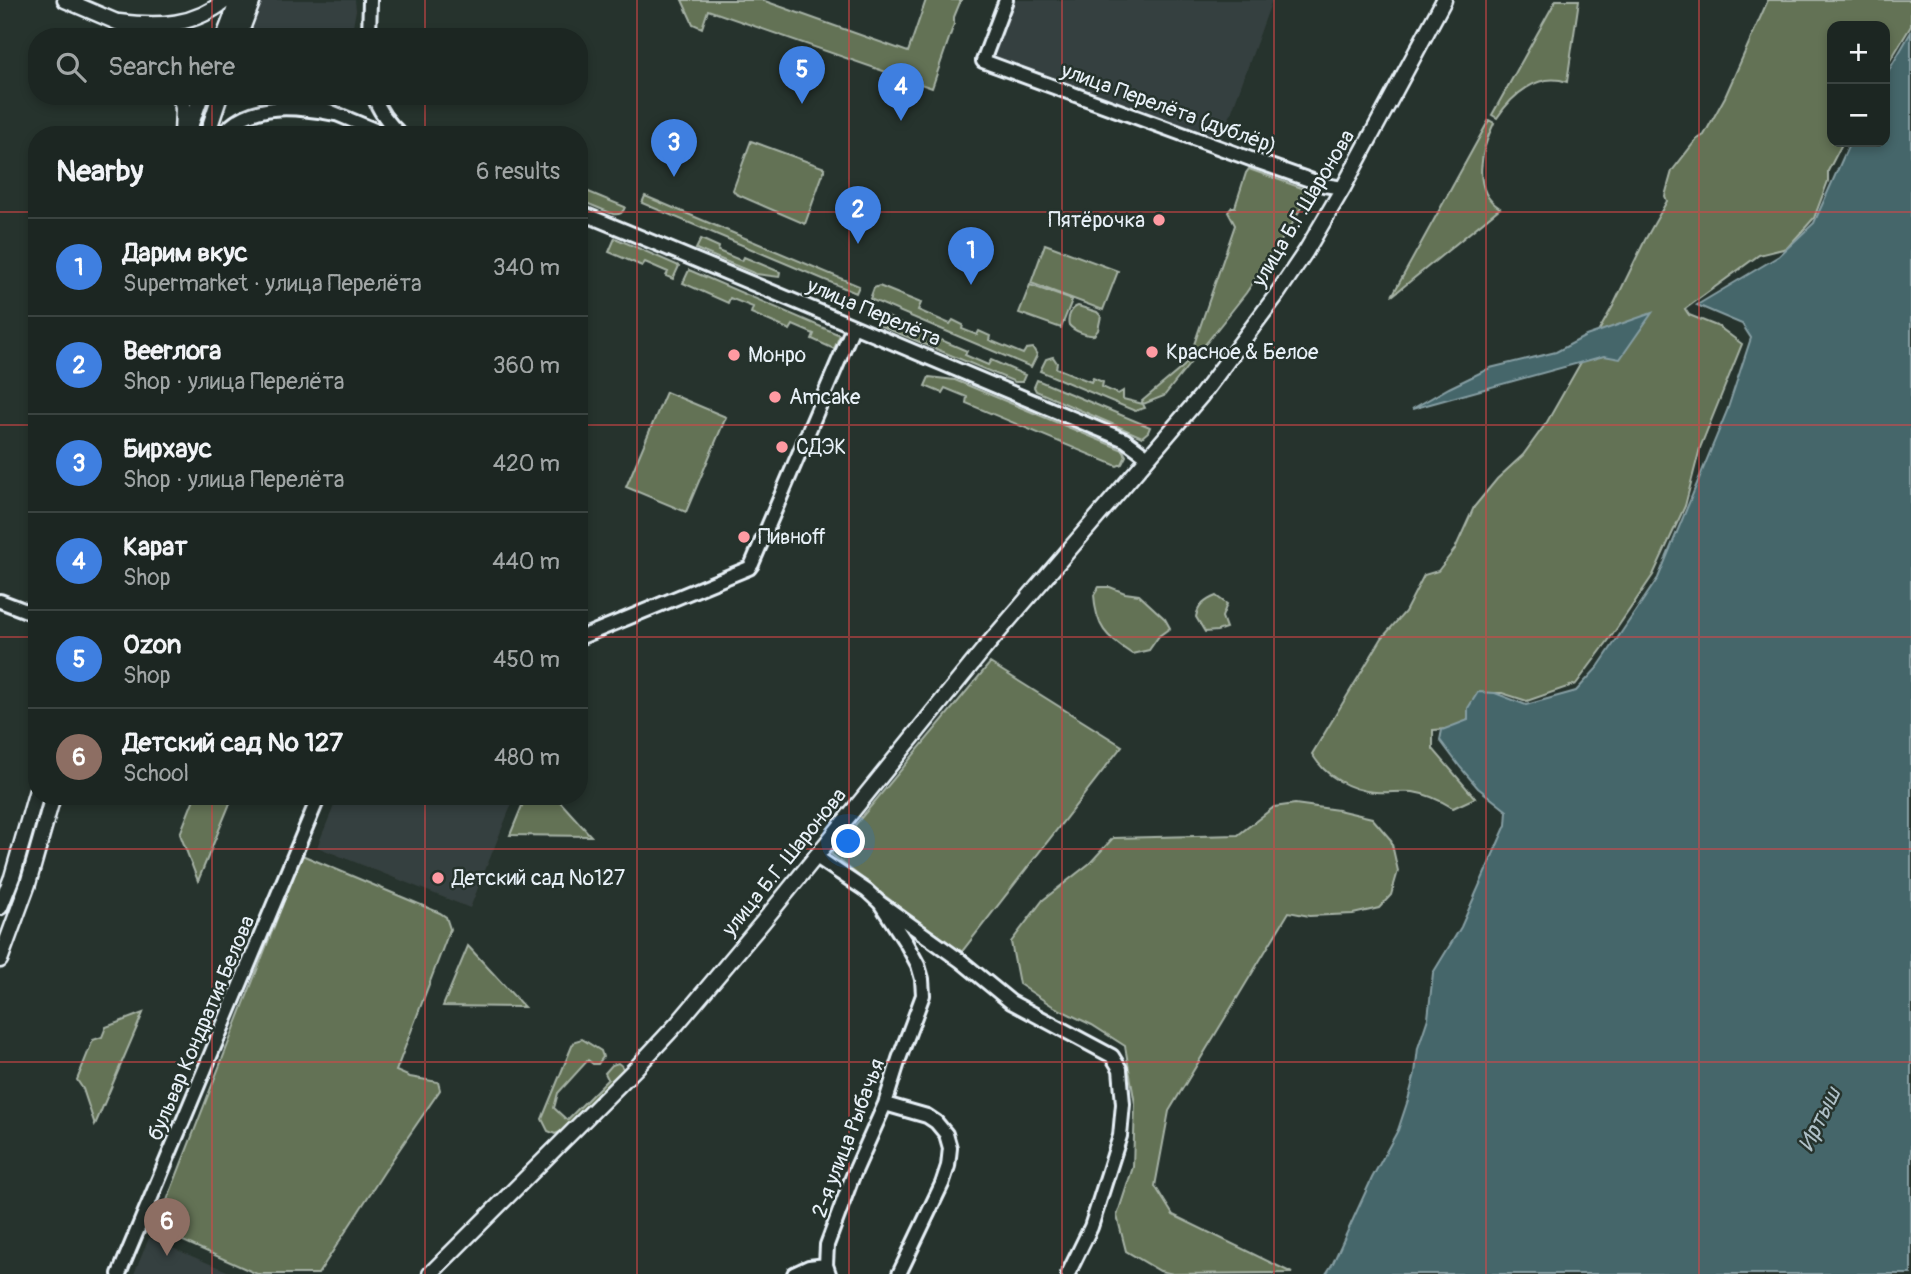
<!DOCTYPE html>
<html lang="en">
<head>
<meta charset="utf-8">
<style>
	:root { --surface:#1c2622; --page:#252e2a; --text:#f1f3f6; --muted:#a0a5a5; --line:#3a4340; --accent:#ff9aa2 }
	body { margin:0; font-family:Pangolin,sans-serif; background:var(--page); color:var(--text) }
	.controls { position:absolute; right:21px; top:21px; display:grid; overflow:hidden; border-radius:14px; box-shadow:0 4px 10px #0003 }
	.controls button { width:63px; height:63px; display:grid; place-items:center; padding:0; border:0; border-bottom:2px solid var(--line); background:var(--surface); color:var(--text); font:35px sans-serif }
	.you { position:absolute; left:849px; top:842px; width:24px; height:24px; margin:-18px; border:5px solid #fff; border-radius:50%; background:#1a73e8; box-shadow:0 0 0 10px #1a73e833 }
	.badge { display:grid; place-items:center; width:46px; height:46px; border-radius:50%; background:var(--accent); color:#fff; font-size:23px; font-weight:700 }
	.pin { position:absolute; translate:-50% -58px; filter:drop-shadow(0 2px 4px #0008) }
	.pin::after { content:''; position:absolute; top:37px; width:24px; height:21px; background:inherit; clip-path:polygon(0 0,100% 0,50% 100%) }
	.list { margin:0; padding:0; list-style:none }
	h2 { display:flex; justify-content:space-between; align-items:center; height:91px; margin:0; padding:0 28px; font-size:30px }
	h2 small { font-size:23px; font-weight:400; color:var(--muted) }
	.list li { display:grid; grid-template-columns:46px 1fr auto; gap:21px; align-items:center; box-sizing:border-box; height:98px; padding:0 28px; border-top:2px solid var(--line) }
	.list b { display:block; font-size:26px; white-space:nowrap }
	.list p { margin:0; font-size:23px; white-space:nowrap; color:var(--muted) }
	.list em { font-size:23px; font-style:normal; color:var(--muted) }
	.icon { flex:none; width:38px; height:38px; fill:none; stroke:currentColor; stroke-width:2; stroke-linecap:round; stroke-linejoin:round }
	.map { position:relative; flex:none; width:1911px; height:1274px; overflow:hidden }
	.search { position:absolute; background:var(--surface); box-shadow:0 4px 10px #0003; left:28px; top:28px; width:560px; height:77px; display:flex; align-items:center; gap:18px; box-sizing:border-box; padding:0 24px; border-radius:28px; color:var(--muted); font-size:26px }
	.panel { position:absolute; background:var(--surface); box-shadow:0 4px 10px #0003; left:28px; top:126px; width:560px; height:679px; border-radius:28px }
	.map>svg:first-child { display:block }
	.built { fill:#36403f }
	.green { fill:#637254; stroke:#a6b2a6; stroke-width:2 }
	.water { fill:#44666b; stroke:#869ea3; stroke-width:2 }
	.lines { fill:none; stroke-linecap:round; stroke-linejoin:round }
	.minor-casing { stroke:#e8f1f8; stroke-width:18 }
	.major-casing { stroke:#e8f1f8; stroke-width:19 }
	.minor { stroke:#26332d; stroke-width:12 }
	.major { stroke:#26332d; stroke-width:14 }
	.grid { fill:none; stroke:#d94647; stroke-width:2; stroke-opacity:0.55 }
	.poi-dot { fill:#ff9aa2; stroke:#26332d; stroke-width:2.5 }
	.labels { text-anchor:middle; stroke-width:5; stroke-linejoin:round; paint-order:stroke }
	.street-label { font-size:21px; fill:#e8f1f8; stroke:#26332d }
	.poi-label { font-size:21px; fill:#e8f1f8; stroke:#26332d; text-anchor:start }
	.water-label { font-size:23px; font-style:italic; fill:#afc0c7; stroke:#26332d }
</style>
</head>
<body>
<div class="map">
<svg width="1911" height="1274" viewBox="0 0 1911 1274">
	<rect width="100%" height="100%" fill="#26332d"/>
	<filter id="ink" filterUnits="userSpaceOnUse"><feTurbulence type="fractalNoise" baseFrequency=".0143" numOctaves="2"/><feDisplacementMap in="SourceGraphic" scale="14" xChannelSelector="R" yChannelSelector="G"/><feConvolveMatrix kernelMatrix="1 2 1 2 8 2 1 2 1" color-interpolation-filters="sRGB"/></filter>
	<g filter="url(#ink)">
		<path class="built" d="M263 0H355L356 10 351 37H247Z
			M1013 0H1272L1220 144 999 61 995 58 994 53Z
			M338 796H515L470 908 317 847Z
			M149 1238 234 1274H134Z"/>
		<path class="green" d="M682 0H762L908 52 926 0H961L954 17V24L932 88 708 10 702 28 693 24Z
			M1556 0H1579L1567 82C1538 72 1512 95 1497 118L1492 115Z
			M1768 0H1911V26L1885 69V26H1832V142H1843L1828 171V181L1814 218 1787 248 1759 255 1685 309 1689 315 1719 327 1742 344 1700 448 1685 506 1653 575 1611 637 1576 684 1527 701 1502 693H1488C1470 720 1467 729 1433 730V749L1475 798 1453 808C1440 800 1427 794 1413 792 1400 791 1387 793 1375 792 1349 790 1325 776 1312 754L1382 638 1405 612 1424 575 1438 571 1455 549 1474 507 1497 479 1523 455 1547 422 1613 306 1645 240 1667 201 1665 196 1672 171 1696 140 1704 135 1725 97Z
			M1489 120 1494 123C1482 148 1470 190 1500 208L1392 296Z
			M751 141 825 168 805 224 736 194 733 190Z
			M1249 169 1310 191 1291 226 1246 293 1227 317 1164 396 1143 404 1145 408 1135 411 1040 371 1046 359 1053 357 1057 363 1056 368 1091 382 1093 378 1103 382 1102 387 1118 394 1123 391V399L1143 404 1142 401 1184 366 1189 359 1235 225 1228 212 1232 207H1235L1246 173Z
			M579 188 625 207C623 213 620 215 613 214L579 200Z
			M645 196 859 286 856 293 642 203Z
			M615 238 679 266 673 279 666 276 668 272 645 262 642 266 609 252Z
			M701 239 719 247 718 251 742 261 744 257 780 272 779 277 756 274 696 249Z
			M1045 244 1118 271 1103 310 1031 283Z
			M689 270 840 335 834 349 812 339 814 334 793 325 790 330 751 313 753 307 730 298 728 303 683 283Z
			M1030 285 1072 300 1061 328 1019 313Z
			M879 286 921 303 918 310 950 324 953 320 963 325 962 329 977 335 979 331 990 336 989 340 1023 354 1026 349 1033 348 1037 355 1031 367 870 299 874 288Z
			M1078 306 1097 312 1101 316 1098 330 1094 335C1087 336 1074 331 1069 325 1067 318 1071 308 1078 306Z
			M885 316 967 351 965 355 988 365 991 360 1025 375 1022 382H1015L881 326Z
			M929 377 955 380 1123 450 1126 456 1122 464 1117 466 966 403 967 397 945 388 942 393 925 386Z
			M1037 380 1150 427 1148 432 1142 437 1036 391 1034 387Z
			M666 392 726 417 686 512 626 487Z
			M1099 587H1110L1125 593 1139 595 1165 619 1170 628 1159 636 1149 650 1132 654C1106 637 1096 627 1094 595Z
			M1216 596 1227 604 1222 617 1226 628 1217 631 1205 632 1196 617C1198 605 1206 600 1216 596Z
			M990 663 1122 746 960 954 831 854Z
			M195 796H233L198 881 180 834Z
			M526 796H555L591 836 510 835Z
			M1295 804 1338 810 1372 818 1391 840 1398 871 1391 895 1379 908 1353 914 1309 916 1289 912 1169 1111 1155 1186 1173 1215 1292 1273 1173 1274 1160 1271 1126 1251 1117 1216 1133 1167 1135 1104 1125 1046 1092 1025 1054 1007 1019 984 1011 942 1043 900 1090 863 1113 838 1238 835 1274 807Z
			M302 855 440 913 446 917 450 929 396 1071 410 1077 438 1082 440 1090 388 1166 318 1274H257L183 1241 167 1227 164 1208Z
			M468 946 524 1007 443 1006Z
			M143 1013 95 1125 83 1089 77 1080 93 1040 102 1037 106 1027Z
			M582 1039 601 1051 603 1057 598 1064H593L588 1060 558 1093 554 1108 567 1120 608 1079 605 1073 612 1065 618 1063C623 1066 624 1069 623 1074L587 1109 560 1132 555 1134 548 1131 542 1119 572 1046 575 1041Z"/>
		<path class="water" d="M1911 32V1274H1326L1333 1263 1372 1178 1398 1130 1408 1100 1415 1073 1418 1048 1428 1018 1433 973 1461 927 1506 825 1507 811 1478 788 1460 767 1440 740 1442 730 1468 720V708L1478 692 1495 693 1526 705 1576 691 1598 667 1658 578 1727 411 1751 338 1742 324 1697 305 1779 256 1814 223 1850 142H1885V77Z
			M1652 313 1620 359 1604 356 1412 409 1449 388 1490 368 1556 352 1586 336Z"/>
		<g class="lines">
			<g class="minor-casing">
				<path id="minor" d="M1006 0 983 61 1256 161 1324 185 1343 188
					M369 37 370 0
					M293 96 387 135
					M374 96C379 112 389 124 401 135
					M222 135C250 100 298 107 335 114
					M579 212C762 286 943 365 1125 440L1148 457
					M0 601 37 615
					M579 638 749 568 752 564 853 327
					M815 856 867 891 880 903 906 943 918 965 922 979 923 995 899 1059 885 1104 852 1178 827 1245 826 1265 829 1274
					M880 903 961 961 1011 1002 1112 1056 1120 1069 1123 1104 1120 1136 1091 1227 1068 1274
					M885 1104 927 1116 936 1122 946 1134 950 1148 948 1166 942 1184 899 1274
					M119 1274 319 796
					M794 1274 809 1267 826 1265"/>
			</g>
			<g class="major-casing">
				<path id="major" d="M65 0 152 37
					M119 22C159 27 194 26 226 0
					M224 37 238 0
					M239 37 253 0
					M180 96 183 108 182 135
					M187 135 201 96
					M207 135 220 96
					M0 907 12 877 37 790
					M0 960 28 884 53 796
					M430 1274 636 1068 677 1024 762 923 984 649 1201 396 1275 297 1306 251 1343 188 1444 0"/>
			</g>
			<use href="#minor" class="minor"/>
			<use href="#major" class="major"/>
		</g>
	</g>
	<path class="grid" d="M212 0V37M425 0V37M637 0V1274M849 0V1274M1062 0V1274M1274 0V1274M1486 0V1274M1699 0V1274M212 96V135M425 96V135M0 212H37M579 212H1911M0 425H37M579 425H1911M0 637H37M579 637H1911M212 796V1274M425 796V1274M0 849H1911M0 1062H1911"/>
	<g class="poi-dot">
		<circle cx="1159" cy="220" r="7"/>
		<circle cx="1152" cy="352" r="7"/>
		<circle cx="734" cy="355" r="7"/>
		<circle cx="775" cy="397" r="7"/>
		<circle cx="782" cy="447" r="7"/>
		<circle cx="744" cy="537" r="7"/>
		<circle cx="438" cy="878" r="7"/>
	</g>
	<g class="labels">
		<g class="street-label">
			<text transform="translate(1169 108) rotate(20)" y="7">улица Перелёта (дублёр)</text>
			<text transform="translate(1303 208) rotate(-59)" y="7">улица Б.Г.Шаронова</text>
			<text transform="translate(874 312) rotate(23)" y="7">улица Перелёта</text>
			<text transform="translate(784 862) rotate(-51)" y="7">улица Б.Г. Шаронова</text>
			<text transform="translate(201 1028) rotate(-67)" y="7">бульвар Кондратия Белова</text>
			<text transform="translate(848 1138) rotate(-69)" y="7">2-я улица Рыбачья</text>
		</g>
		<g class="poi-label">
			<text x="1145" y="227" text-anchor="end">Пятёрочка</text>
			<text x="1166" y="359">Красное &amp; Белое</text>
			<text x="748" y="362">Монро</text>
			<text x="789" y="404">Amcake</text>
			<text x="796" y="454">СДЭК</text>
			<text x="758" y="544">Пивнoff</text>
			<text x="452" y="885">Детский сад №127</text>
		</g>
		<g class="water-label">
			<text transform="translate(1819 1119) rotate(-64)" y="8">Иртыш</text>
		</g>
	</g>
</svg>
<div class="controls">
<button>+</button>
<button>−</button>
</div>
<div class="you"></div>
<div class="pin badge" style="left:971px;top:285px;background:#3f7fe0">1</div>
<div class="pin badge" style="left:858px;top:244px;background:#3f7fe0">2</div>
<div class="pin badge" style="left:674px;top:177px;background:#3f7fe0">3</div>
<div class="pin badge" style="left:901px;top:121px;background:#3f7fe0">4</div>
<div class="pin badge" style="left:802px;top:104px;background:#3f7fe0">5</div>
<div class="pin badge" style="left:167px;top:1256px;background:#8d6e63">6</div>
<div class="search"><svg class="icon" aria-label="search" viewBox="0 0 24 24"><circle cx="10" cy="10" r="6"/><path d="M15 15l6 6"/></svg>Search here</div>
<section class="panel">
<h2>Nearby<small>6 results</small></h2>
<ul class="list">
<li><span class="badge" style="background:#3f7fe0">1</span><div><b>Дарим вкус</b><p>Supermarket · улица Перелёта</p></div><em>340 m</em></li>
<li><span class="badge" style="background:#3f7fe0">2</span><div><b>Beerлога</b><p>Shop · улица Перелёта</p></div><em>360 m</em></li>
<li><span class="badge" style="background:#3f7fe0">3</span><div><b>Бирхаус</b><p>Shop · улица Перелёта</p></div><em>420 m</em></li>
<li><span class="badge" style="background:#3f7fe0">4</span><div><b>Карат</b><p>Shop</p></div><em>440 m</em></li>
<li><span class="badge" style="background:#3f7fe0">5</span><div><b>Ozon</b><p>Shop</p></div><em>450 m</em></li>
<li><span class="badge" style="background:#8d6e63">6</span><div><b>Детский сад № 127</b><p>School</p></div><em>480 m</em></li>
</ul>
</section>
</div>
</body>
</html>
